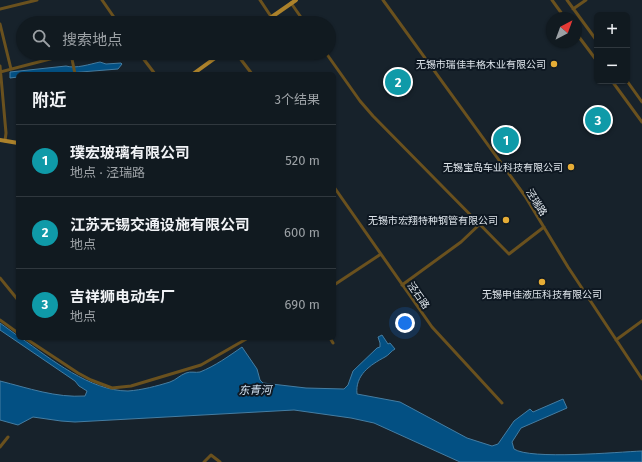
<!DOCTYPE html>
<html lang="zh">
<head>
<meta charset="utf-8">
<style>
	:root { --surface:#111a20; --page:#1e272d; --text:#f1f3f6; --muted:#9ca1a5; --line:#30383e; --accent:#e6ad36 }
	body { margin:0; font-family:"Fira Sans","Noto Sans SC",sans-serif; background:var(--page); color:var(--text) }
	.controls { position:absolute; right:12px; top:12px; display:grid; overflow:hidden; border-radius:6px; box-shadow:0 1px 3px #0004 }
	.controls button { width:36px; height:36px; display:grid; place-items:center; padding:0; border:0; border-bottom:1px solid var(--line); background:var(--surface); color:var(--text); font:20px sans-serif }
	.compass { position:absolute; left:546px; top:12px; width:36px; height:36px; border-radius:50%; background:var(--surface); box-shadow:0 1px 3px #0004; rotate:41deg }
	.you { position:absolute; left:405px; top:323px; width:14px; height:14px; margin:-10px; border:3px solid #fff; border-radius:50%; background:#1a73e8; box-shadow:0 0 0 6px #1a73e833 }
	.badge { display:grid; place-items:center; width:26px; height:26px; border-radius:50%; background:var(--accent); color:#fff; font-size:13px; font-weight:700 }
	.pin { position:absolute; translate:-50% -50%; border:2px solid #fff; box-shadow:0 1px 4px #0006 }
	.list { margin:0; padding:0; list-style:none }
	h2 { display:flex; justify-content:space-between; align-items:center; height:52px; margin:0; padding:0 16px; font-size:17px }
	h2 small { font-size:13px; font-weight:400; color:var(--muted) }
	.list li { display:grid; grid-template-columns:26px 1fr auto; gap:12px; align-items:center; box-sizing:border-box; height:72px; padding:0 16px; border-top:1px solid var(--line) }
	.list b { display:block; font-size:15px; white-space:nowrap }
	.list p { margin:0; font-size:13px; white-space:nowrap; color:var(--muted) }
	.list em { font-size:13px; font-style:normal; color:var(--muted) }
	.icon { flex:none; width:22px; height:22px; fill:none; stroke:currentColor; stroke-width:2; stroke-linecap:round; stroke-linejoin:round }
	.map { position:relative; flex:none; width:642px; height:462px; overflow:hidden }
	.search { position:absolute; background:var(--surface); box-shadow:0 1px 3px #0004; left:16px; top:16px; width:320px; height:44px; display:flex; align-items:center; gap:10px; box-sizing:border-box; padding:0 14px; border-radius:22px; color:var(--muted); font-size:15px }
	.panel { position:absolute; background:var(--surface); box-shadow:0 1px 3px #0004; left:16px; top:72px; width:320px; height:268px; border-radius:6px }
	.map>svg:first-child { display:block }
	.water { fill:#035083; stroke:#457da2 }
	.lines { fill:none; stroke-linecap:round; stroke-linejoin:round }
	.minor { stroke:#6a511e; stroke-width:3 }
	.major { stroke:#ac822b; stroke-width:4 }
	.poi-dot { fill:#e6ad36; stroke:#0e1822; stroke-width:1.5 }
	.labels { text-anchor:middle; stroke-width:4; stroke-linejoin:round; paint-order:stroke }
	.poi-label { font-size:10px; fill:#dee5eb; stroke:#0e1822; text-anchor:end }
	.street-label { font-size:10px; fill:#dee5eb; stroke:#0e1822 }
	.water-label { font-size:11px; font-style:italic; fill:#d3e3f3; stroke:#0e1822 }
</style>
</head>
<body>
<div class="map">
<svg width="642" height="462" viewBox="0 0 642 462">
	<rect width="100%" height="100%" fill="#17222b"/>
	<path class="water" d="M100 62 106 64 121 63 122 64 118 69 56 74H18V77L10 78V72L66 66C76 69 90 64 100 62Z
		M0 323 18 336V338H21C51 359 90 391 128 391 142 390 157 386 170 382 176 380 180 375 186 373 191 371 195 373 200 372 215 366 229 356 242 347L257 369 260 380 263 383 306 388 344 389 348 385 353 371 377 348 380 347V343L378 337 382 335 388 344 390 343 395 349C391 351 389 355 385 357 370 365 355 375 357 394L400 402 467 438 492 446 498 444 514 421 530 409 533 412 563 399 567 408 521 428 512 442 514 449C530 460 618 452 642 451V462H460L374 423 351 418 294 410 75 422 61 421 33 417 18 425 0 420V381C28 388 56 398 85 396L87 391 79 386 75 381 0 330Z"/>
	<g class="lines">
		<path class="minor" d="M102 0 118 23
			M260 0 270 15
			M383 0 525 196 568 267 642 379
			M552 0 565 18
			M567 0 597 41
			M291 3 305 23
			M0 9 37 0
			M573 9 586 0
			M0 24 11 69
			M576 33 597 61
			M139 53 155 74
			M236 53 252 74
			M326 53 360 101 373 116 509 254 544 227
			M71 54 75 74
			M0 66 6 133 5 141
			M0 72 73 53
			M612 81 642 122
			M627 81 642 102
			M334 187 432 327 502 403
			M0 278 18 300
			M334 285 381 254
			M402 285 461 242 480 224
			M0 320 18 333
			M25 338 78 373 91 380 112 388 131 386 201 365 248 338
			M330 338 333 343
			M616 340 642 321
			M0 447 8 437
			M204 462 211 455 220 462"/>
		<path class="major" d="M263 23 296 0
			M193 74 222 53
			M0 140 18 143"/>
	</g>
	<g class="poi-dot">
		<circle cx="554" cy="64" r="4"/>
		<circle cx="571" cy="167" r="4"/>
		<circle cx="506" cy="220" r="4"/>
		<circle cx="542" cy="282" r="4"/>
	</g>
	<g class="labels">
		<g class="poi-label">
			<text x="546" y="68">无锡市瑞佳丰格木业有限公司</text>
			<text x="563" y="171">无锡宝岛车业科技有限公司</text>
			<text x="498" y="224">无锡市宏翔特种钢管有限公司</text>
			<text x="542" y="298" text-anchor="middle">无锡申佳液压科技有限公司</text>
		</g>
		<g class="street-label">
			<text transform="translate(537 202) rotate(58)" y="4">泾瑞路</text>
			<text transform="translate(419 295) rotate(55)" y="4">泾石路</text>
		</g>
		<g class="water-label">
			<text transform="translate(255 390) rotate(-1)" y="4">东青河</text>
		</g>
	</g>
</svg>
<div class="controls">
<button>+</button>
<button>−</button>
</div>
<svg class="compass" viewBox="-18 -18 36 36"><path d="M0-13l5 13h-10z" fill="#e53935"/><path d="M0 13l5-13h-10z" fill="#9ca1a5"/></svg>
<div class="you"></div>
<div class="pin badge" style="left:506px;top:140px;background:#0f9aa8">1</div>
<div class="pin badge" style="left:398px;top:82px;background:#0f9aa8">2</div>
<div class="pin badge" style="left:598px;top:120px;background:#0f9aa8">3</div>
<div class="search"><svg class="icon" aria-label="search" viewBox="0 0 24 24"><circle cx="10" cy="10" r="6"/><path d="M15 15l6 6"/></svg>搜索地点</div>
<section class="panel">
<h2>附近<small>3个结果</small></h2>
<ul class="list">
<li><span class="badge" style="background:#0f9aa8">1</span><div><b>璞宏玻璃有限公司</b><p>地点 · 泾瑞路</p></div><em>520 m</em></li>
<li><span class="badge" style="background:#0f9aa8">2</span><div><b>江苏无锡交通设施有限公司</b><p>地点</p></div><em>600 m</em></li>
<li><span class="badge" style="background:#0f9aa8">3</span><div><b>吉祥狮电动车厂</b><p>地点</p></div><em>690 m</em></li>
</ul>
</section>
</div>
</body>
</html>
